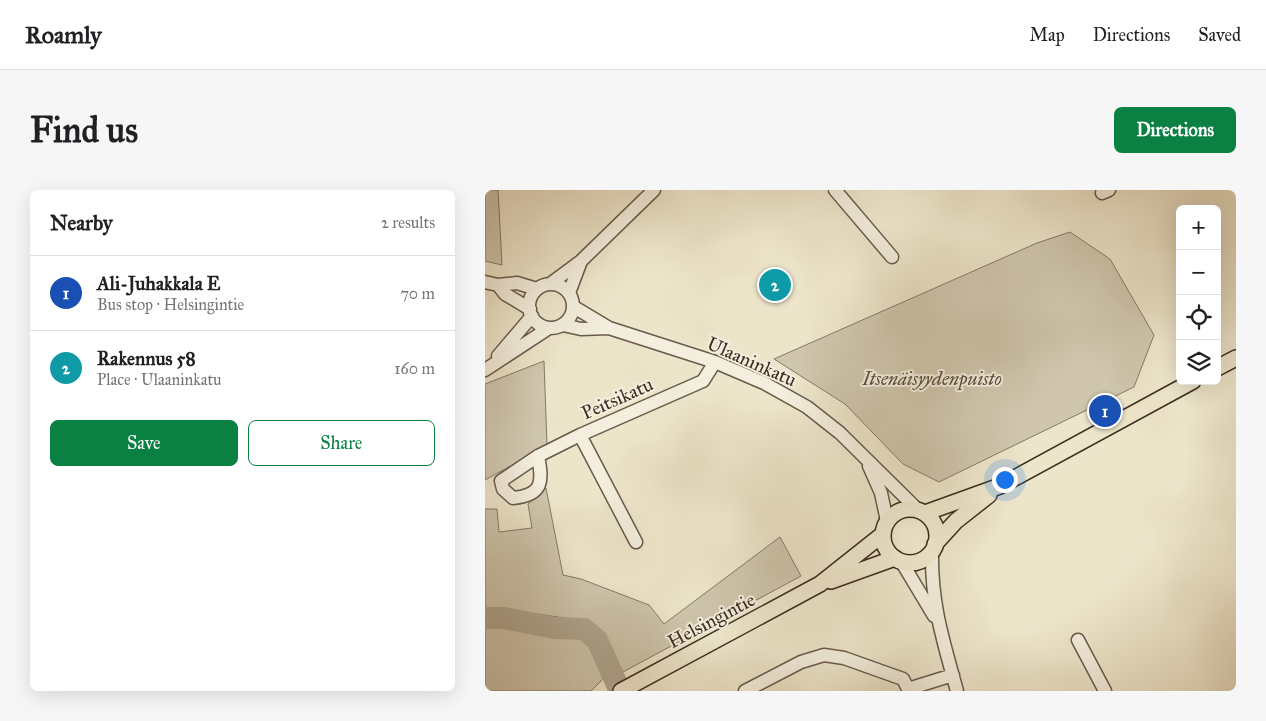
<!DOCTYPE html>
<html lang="en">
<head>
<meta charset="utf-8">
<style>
	:root { --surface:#fff; --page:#f6f6f6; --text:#202124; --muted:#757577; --line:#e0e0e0; --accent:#0b8043 }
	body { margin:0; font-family:"IM FELL Great Primer",serif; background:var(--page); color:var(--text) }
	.controls { position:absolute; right:15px; top:15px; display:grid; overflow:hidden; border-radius:8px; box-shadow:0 5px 20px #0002 }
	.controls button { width:45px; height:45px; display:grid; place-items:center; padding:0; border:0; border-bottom:1px solid var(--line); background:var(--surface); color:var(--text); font:25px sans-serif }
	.you { position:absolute; left:519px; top:289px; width:18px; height:18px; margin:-12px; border:4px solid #fff; border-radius:50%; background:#1a73e8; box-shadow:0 0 0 8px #1a73e833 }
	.badge { display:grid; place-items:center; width:32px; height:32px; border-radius:50%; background:var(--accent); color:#fff; font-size:16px; font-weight:700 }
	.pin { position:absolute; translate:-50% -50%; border:2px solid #fff; box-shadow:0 1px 5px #0006 }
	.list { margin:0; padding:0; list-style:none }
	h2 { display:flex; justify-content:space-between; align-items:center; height:65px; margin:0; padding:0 20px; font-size:21px }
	h2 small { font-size:16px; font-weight:400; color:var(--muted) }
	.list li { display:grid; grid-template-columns:32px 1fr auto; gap:15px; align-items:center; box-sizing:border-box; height:75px; padding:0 20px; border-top:1px solid var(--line) }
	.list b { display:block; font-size:19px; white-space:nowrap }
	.list p { margin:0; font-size:16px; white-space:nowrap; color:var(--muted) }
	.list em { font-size:16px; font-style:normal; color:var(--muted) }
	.actions { display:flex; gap:10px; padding:15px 20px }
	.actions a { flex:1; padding:11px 0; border:1px solid var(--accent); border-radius:8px; text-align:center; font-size:18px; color:var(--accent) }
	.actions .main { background:var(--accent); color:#fff }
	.icon { flex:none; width:28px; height:28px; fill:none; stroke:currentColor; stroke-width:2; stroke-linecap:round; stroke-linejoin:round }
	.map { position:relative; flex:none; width:751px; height:501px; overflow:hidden; border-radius:8px }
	header { display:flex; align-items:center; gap:30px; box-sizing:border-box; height:70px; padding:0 25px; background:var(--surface); border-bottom:1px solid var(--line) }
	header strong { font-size:24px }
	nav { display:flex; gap:28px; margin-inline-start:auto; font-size:18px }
	.intro { display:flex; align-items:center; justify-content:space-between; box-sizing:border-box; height:120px; padding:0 30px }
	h1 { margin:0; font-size:35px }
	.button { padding:12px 22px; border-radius:8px; background:var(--accent); color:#fff; font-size:18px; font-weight:700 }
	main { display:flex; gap:30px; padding:0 30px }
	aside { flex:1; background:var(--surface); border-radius:8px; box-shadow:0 5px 20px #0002 }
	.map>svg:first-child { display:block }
	.green { fill:#cfc6ad; stroke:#857966 }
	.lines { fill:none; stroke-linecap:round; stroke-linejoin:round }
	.river { stroke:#b0a690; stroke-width:22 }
	.minor-casing { stroke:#685a4a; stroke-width:15 }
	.major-casing { stroke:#3b2c20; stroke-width:18 }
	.minor { stroke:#f3eedd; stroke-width:12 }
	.major { stroke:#ede5ca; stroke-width:15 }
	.labels { text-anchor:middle; stroke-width:4; stroke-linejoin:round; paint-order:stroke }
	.street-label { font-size:19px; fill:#3b2c20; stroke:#f3eedd }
	.park-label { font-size:19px; font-style:italic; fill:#594b3c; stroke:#f3eedd }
</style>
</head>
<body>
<header>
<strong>Roamly</strong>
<nav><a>Map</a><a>Directions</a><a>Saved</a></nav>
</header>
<div class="intro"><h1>Find us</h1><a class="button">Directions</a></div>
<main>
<aside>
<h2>Nearby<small>2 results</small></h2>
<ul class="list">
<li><span class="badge" style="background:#1a4fb4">1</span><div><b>Ali-Juhakkala E</b><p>Bus stop · Helsingintie</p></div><em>70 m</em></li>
<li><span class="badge" style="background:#0f9aa8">2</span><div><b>Rakennus 58</b><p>Place · Ulaaninkatu</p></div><em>160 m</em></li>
</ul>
<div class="actions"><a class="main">Save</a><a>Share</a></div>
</aside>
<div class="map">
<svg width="751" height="501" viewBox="0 0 751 501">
	<rect width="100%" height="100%" fill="#ede5ca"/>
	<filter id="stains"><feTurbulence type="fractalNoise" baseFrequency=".004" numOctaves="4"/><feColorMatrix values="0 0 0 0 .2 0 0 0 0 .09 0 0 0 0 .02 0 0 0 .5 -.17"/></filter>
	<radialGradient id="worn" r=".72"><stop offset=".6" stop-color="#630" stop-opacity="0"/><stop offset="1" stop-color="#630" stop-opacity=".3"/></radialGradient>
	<path class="green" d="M0 0H13L17 75 0 71Z
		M585 42 625 69 669 145 649 197 454 292 418 274 360 214 289 169 552 53Z
		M59 171 62 256 0 290V194Z
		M61 298 78 385 96 389 164 415 179 434 295 347 316 386 138 482C129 465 122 445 107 434 102 430 11 418 0 418V319H12L14 342 47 338 43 314Z
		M0 438H21L93 445 107 456 120 487 106 501H0Z"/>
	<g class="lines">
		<path class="river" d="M0 428H19L70 438 99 439 112 450 135 501"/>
		<g class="minor-casing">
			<path id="minor" d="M350 0 407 67
				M617 3 624 0
				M0 92 13 95 32 93 52 99
				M65 94 96 71 169 0
				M44 116a22 22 0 1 1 44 0a22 22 0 1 1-44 0Z
				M13 95 20 104 45 119
				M84 103 96 71
				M89 117 124 138 230 172 279 193 322 217 355 243 433 320
				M78 135 96 139 124 138
				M13 166 47 126
				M0 180 64 138
				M53 266C58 292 58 305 28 308L18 299 16 291 53 266 95 245
				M384 276 396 303 402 331
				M151 352 95 245 218 191 230 172
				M447 361C446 414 458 450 472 501
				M416 371 449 426
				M593 450 620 501
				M260 501 316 472 339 465 359 468 418 489 423 499 468 485"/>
		</g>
		<g class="major-casing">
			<path id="major" d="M732 178 751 168
				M398 346a27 27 0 1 1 54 0a27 27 0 1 1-54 0Z
				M440 323 515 296 708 191
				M450 354 471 331 504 305
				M346 391 410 368
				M136 501 335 394 398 344"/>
		</g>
		<use href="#minor" class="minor"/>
		<use href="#major" class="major"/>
	</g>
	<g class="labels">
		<g class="street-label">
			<text transform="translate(267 171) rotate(24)" y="7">Ulaaninkatu</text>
			<text transform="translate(132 208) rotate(-24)" y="7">Peitsikatu</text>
			<text transform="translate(226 430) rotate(-28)" y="7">Helsingintie</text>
		</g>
		<g class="park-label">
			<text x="447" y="195">Itsenäisyydenpuisto</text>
		</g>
	</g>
	<rect width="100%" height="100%" filter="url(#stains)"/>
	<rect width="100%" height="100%" fill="url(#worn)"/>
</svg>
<div class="controls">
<button>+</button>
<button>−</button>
<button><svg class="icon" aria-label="locate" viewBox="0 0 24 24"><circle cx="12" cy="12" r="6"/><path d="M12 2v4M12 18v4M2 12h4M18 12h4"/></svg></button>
<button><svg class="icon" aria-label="layers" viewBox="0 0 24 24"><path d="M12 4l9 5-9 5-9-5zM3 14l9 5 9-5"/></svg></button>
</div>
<div class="you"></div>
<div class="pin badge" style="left:620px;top:221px;background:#1a4fb4">1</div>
<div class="pin badge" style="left:290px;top:95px;background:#0f9aa8">2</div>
</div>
</main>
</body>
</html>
